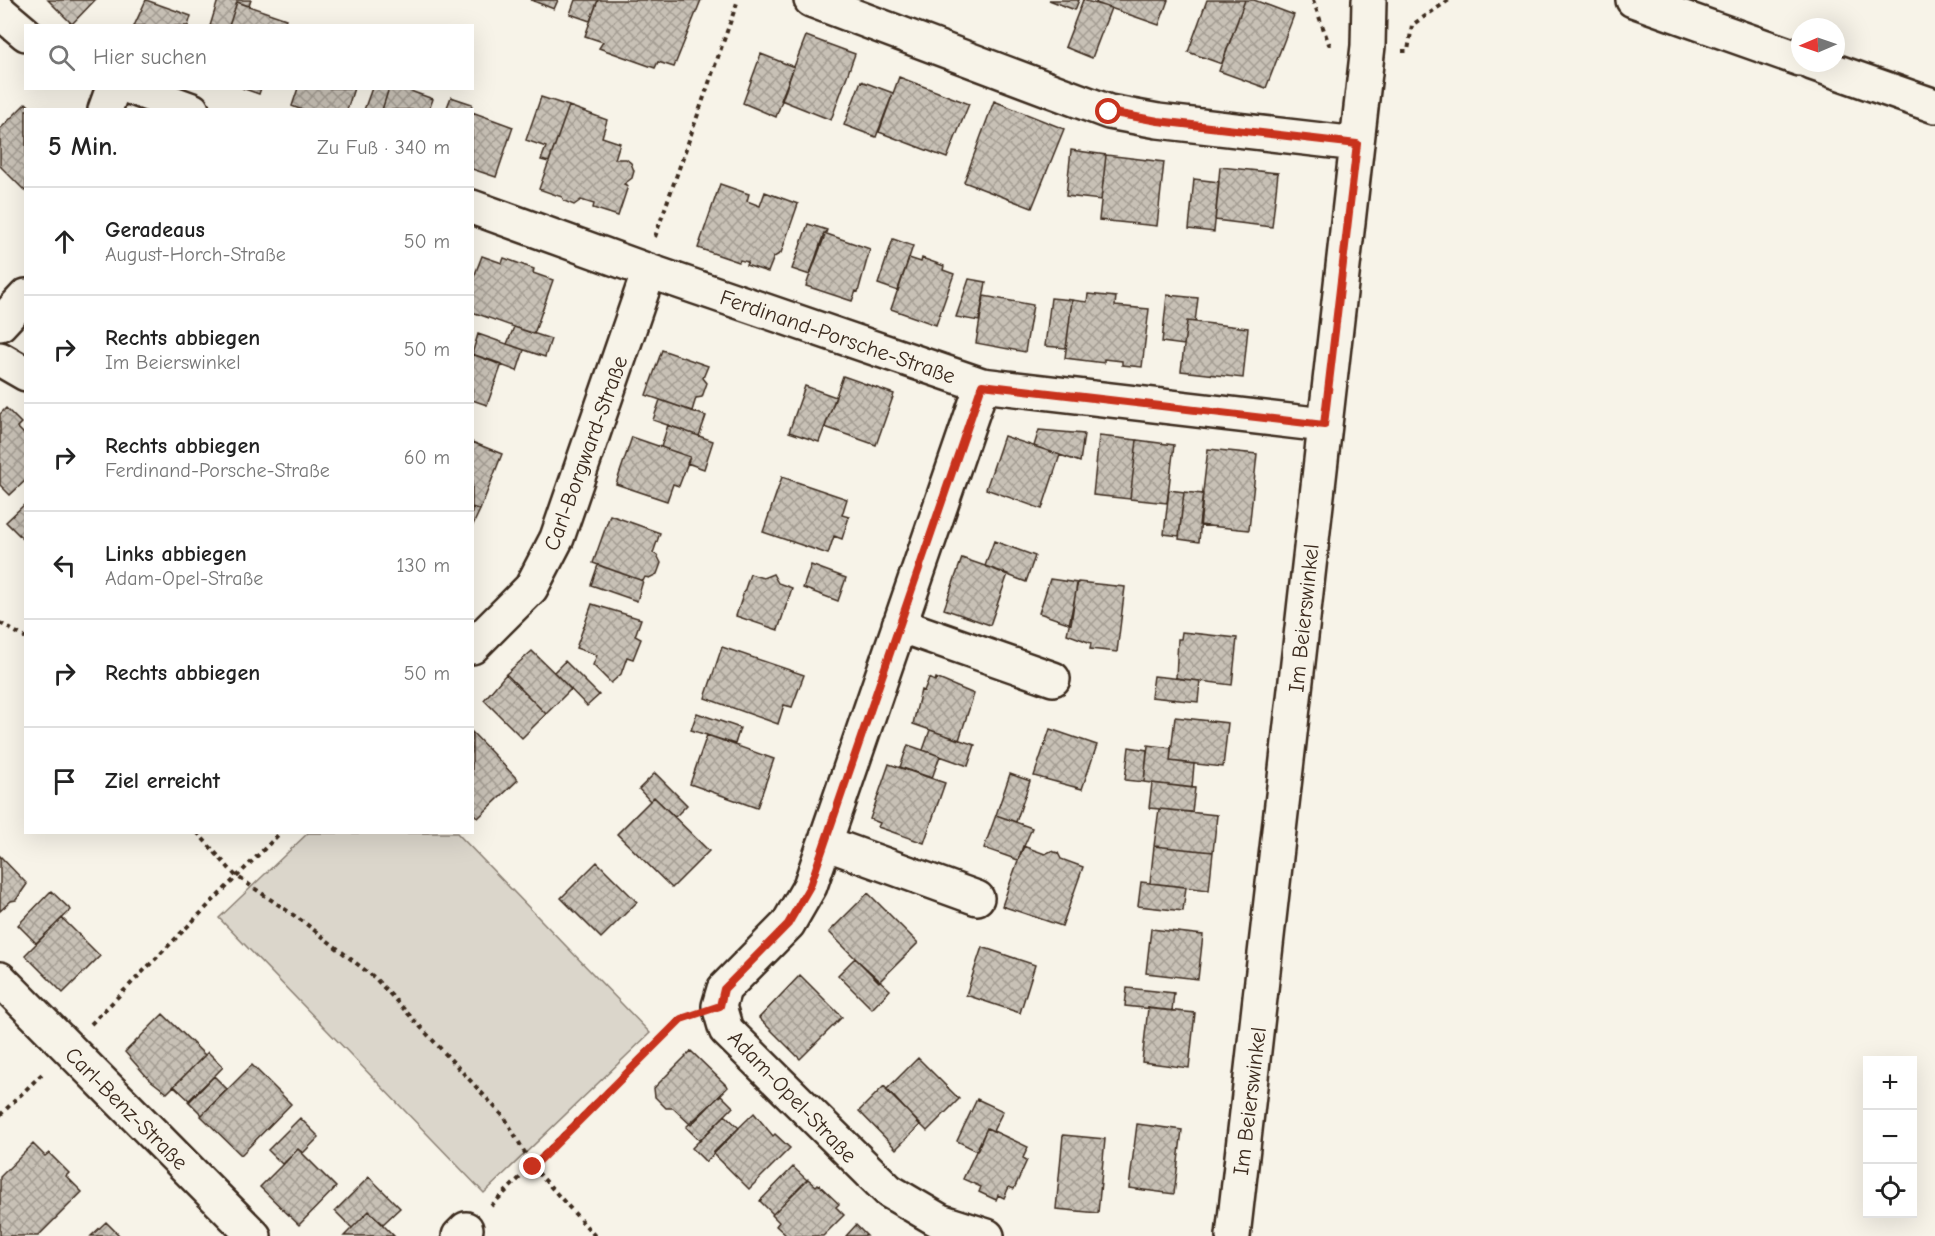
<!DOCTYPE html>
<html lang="de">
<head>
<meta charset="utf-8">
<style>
	:root { --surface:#fff; --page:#f2f2f2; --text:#222; --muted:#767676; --line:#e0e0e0 }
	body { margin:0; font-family:"Comic Neue",sans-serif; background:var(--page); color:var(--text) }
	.controls { position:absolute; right:18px; bottom:18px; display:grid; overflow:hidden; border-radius:0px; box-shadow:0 6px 24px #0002 }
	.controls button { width:54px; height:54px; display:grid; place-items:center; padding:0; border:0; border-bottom:2px solid var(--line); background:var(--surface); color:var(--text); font:30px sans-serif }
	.compass { position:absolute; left:1791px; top:18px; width:54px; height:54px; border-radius:50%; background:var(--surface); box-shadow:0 6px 24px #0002; rotate:268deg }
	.stop { position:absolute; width:18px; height:18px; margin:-14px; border:4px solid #c8321e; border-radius:50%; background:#fff }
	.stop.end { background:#c8321e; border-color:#fff; box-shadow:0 2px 6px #0008 }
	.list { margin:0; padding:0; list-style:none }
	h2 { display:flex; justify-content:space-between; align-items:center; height:78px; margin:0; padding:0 24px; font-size:26px }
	h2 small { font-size:20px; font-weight:400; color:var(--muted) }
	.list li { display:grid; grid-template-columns:39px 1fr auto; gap:18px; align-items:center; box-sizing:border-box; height:108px; padding:0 24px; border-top:2px solid var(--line) }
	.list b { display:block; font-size:22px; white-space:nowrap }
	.list p { margin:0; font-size:20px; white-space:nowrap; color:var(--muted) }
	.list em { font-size:20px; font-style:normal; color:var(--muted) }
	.icon { flex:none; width:33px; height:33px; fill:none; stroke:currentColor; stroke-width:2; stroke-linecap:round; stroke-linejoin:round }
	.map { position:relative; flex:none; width:1935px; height:1236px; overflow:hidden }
	.search { position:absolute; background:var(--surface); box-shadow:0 6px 24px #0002; left:24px; top:24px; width:450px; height:66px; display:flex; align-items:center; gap:15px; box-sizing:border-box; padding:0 21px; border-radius:0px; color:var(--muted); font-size:22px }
	.panel { position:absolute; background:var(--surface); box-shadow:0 6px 24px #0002; left:24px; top:108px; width:450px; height:726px; border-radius:0px }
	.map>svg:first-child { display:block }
	.green { fill:#dbd6cb; stroke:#8b8074; stroke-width:1.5 }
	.building { fill:url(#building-cross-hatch); stroke:#3b2a1e; stroke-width:1.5 }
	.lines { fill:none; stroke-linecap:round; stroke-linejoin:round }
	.minor-casing { stroke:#3b2a1e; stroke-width:38 }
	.major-casing { stroke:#3b2a1e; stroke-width:38 }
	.path { stroke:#3b2a1e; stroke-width:4; stroke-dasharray:4.5 4.5; stroke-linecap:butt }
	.minor { stroke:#f7f3e8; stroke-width:33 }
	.major { stroke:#f7f3e8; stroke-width:33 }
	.route { stroke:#c8321e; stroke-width:8 }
	.labels { text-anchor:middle; stroke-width:5; stroke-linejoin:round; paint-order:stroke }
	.street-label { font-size:22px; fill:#3b2a1e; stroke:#f7f3e8 }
</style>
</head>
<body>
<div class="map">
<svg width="1935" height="1236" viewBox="0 0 1935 1236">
	<defs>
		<pattern id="building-cross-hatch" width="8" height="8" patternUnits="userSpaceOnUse" patternTransform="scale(1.5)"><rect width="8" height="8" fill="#c8c1b6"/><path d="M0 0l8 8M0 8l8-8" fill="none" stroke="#a49d93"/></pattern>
	</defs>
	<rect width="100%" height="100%" fill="#f7f3e8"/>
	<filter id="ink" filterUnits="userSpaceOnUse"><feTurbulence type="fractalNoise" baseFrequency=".0167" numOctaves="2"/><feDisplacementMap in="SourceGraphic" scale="12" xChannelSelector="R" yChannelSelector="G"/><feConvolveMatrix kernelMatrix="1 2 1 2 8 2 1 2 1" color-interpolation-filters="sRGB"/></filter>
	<g filter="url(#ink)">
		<path class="green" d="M308 833H457L650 1033 484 1193 219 918Z"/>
		<path class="building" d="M48 0H95L72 24Z
			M146 0 191 16 188 26H134Z
			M218 0H251L249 6 237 2 229 26H210Z
			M531 0H558L554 9Z
			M575 0H598L590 21 570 14Z
			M598 0H701L674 67 658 62 655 68 599 48 603 42 585 36Z
			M1049 0H1079L1075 10Z
			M1083 0 1111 8 1092 58 1065 47Z
			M1097 0H1168L1159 25 1096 3Z
			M1207 0H1245L1222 64 1188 52Z
			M1245 0H1254L1294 15 1266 88 1219 71Z
			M237 2 286 19 283 26H229Z
			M806 36 855 54 831 120 781 100Z
			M761 54 794 67 776 117 743 103Z
			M899 77 969 104 947 158 879 132Z
			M861 81 893 93 876 137 844 125Z
			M242 88H261L259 94Z
			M298 88H354L347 110H302L292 106Z
			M372 88H389L382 110H364Z
			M389 88H402L433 99 429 110H382Z
			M451 97 472 104 471 110H446Z
			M541 97 569 106 549 162 541 160 546 147 526 140Z
			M994 101 1064 129 1032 208 964 182Z
			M26 103 33 110H26V192L0 166V129Z
			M569 106 607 120 602 137 620 143 615 159H626L631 163 634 171 632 178 624 184 628 186 618 216 593 208 594 204 581 200 574 205 564 201 562 197 539 189Z
			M472 112 513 127 496 177 472 169Z
			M1071 150 1106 155 1101 200 1066 196Z
			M1106 155 1164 162 1157 226 1099 220Z
			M1220 167 1278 173 1272 227 1215 220Z
			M1194 179 1219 182 1214 232 1189 229Z
			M720 184 749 194 747 201 760 206 765 192 798 204 781 253 774 257 768 272 746 265 748 262 740 260 739 262 698 248Z
			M808 224 827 230 810 275 792 269Z
			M824 233 870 249 858 292 856 291 852 301 806 286Z
			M893 239 913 246 898 291 878 284Z
			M482 256 502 263 504 258 534 269 533 273 553 280 534 334 472 312V282Z
			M909 258 921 262 922 258 944 266 943 270 954 274 936 325 891 309Z
			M969 279 986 282 979 321 956 317Z
			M1088 294 1116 297 1115 306 1149 309 1142 367 1122 365V361L1104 359V363L1065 358 1072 300 1087 302Z
			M1167 295 1198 298 1195 322 1187 321 1184 345 1162 342Z
			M984 296 1033 305 1025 352 976 343Z
			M1051 298 1072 300 1066 348 1045 346Z
			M1187 321 1248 328 1243 378 1181 371Z
			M514 327 551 339 545 357 507 344Z
			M478 334 524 350 517 371 472 354Z
			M662 350 708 366 703 378 707 383 702 397 696 398 692 411 646 395Z
			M472 354 502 364 487 405 472 400Z
			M843 376 894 394 876 445 825 427Z
			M805 386 836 397 819 442 789 432Z
			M660 400 706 416 699 436 653 420Z
			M6 408 21 423 17 427 26 436V480L10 495 0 485V414Z
			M668 425 713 441 704 469 687 463 690 457 661 447Z
			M1039 430 1084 434 1080 462 1034 446Z
			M1004 436 1060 455 1042 509 986 489Z
			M1099 436 1137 440 1130 499 1093 495Z
			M632 437 690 457 679 486 673 484 667 501 616 484Z
			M1137 440 1174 445 1167 503 1130 499Z
			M472 442 502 454 480 510 472 507Z
			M1208 449 1257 454 1249 530 1199 525Z
			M782 477 847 499 842 515 849 517 842 539 834 536 828 554 763 532Z
			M1169 490 1184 492 1179 536 1164 534Z
			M1184 492 1203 494 1199 542 1179 539Z
			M26 503V542L6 522Z
			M472 507 480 510 472 527Z
			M610 515 660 533 653 553 657 555 661 563 657 574 649 578 645 577 643 581 593 563Z
			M994 541 1035 556 1026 582 985 566Z
			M962 558 1008 574 990 625 944 609Z
			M598 565 643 581 637 601 591 585Z
			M811 565 846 578 838 601 803 588Z
			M750 574 763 578 773 574 778 583 792 588 778 630 736 616Z
			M1050 579 1077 583 1071 624 1039 613Z
			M1078 582 1125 587 1117 652 1090 649 1091 643 1067 634Z
			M592 604 641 619 635 636 641 639 633 659 627 657 621 674 611 683 593 665 597 655 576 648Z
			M1182 632 1237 638 1232 685 1176 678 1178 639H1181Z
			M722 647 804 675 792 707 784 705 778 724 705 698Z
			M532 651 571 689 546 714 506 674Z
			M565 661 599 695 587 706 554 672Z
			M506 674 546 714 522 738 484 700Z
			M1154 676 1200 681 1198 702 1151 697Z
			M929 678 935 681 936 678 974 694 959 740 913 724 921 690 924 691Z
			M697 713 740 728 735 744 691 730Z
			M1175 717 1228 723 1223 767 1170 761Z
			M1050 729 1097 745 1082 789 1034 776Z
			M930 730 975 745 968 766 923 750Z
			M472 732 518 780 478 818 472 812Z
			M707 735 774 759 757 808 690 784Z
			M908 745 940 756 932 778 900 767Z
			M1148 745 1171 748 1170 761 1194 764 1192 788 1144 782Z
			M1129 747 1147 750 1144 782 1125 780Z
			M889 764 945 783 924 843 878 827 880 823 870 819Z
			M655 773 687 805 675 817 654 797 650 801 639 789Z
			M1010 774 1030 781 1016 822 996 815Z
			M1152 783 1195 788 1192 812 1149 808Z
			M654 797 709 851 672 888 617 834Z
			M1159 809 1217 815 1213 852 1154 846Z
			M996 815 1032 828 1018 860 984 848Z
			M1023 846 1045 854 1051 851 1058 853 1061 859 1083 867 1062 926 1002 906Z
			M1154 846 1213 852 1209 890 1150 883Z
			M0 856 27 884 16 900 11 901 0 911Z
			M597 862 637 902 601 938 561 898Z
			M1141 882 1186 887 1183 911 1138 906Z
			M51 891 71 910 36 943 18 925Z
			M868 893 918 943 879 982 829 932Z
			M62 918 100 956 63 993 25 955Z
			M1151 929 1203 935 1198 979 1146 973Z
			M982 947 1035 965 1020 1013 966 995Z
			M855 958 890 990 872 1009 838 975Z
			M800 975 842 1017 800 1059 759 1018Z
			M1127 988 1174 993 1172 1011 1125 1006Z
			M1148 1008 1195 1013 1189 1068 1142 1062Z
			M163 1014 205 1055 167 1093 149 1079 125 1052Z
			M691 1051 728 1087 691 1125 673 1108H666L655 1097 654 1088Z
			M208 1052 223 1067 190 1101 174 1086Z
			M918 1058 959 1099 927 1131 886 1090Z
			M252 1065 291 1104 241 1155 201 1116Z
			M214 1076 227 1089 202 1115 188 1101Z
			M884 1086 920 1125 896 1149 859 1111Z
			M721 1095 733 1107 700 1141 686 1127Z
			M977 1099 1003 1111 993 1131 987 1128 977 1151 957 1141Z
			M754 1113 773 1136 775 1134 790 1148 749 1189 713 1153Z
			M725 1115 739 1128 706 1162 692 1148Z
			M300 1118 319 1137 303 1153 298 1149 283 1165 268 1150Z
			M1137 1124 1182 1130 1174 1194 1129 1188Z
			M987 1128 1028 1147 1023 1158 1027 1160 1014 1189 1009 1187 1004 1198 998 1195 996 1200 979 1192 981 1187 963 1179Z
			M1063 1135 1105 1139 1098 1213 1056 1209Z
			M33 1144 45 1156 49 1153 69 1173 66 1176 82 1192 38 1236H0V1177Z
			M298 1149 336 1187 299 1225 260 1187Z
			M793 1167 807 1180 773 1214 760 1201Z
			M369 1177 400 1208 383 1224 369 1211 352 1228 335 1211Z
			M808 1179 816 1186 818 1184 839 1204 836 1207 844 1215 823 1236H787L776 1226 779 1222 772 1215Z
			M369 1211 394 1236H344Z
			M106 1222 120 1236H91Z
			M856 1225 867 1236H846Z"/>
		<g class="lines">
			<g class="minor-casing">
				<path id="minor" d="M811 0 1109 112 1158 121 1357 144
					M0 12 26 34
					M132 88 192 110
					M105 110 113 88
					M472 207 649 271 982 385 1324 425
					M0 324 26 296
					M0 359 26 374
					M982 385 810 886 788 924 724 989 719 1006 726 1030 889 1191 940 1221 987 1236
					M899 625 1053 679
					M472 647 531 588 557 538 649 271
					M825 843 977 898
					M0 979 254 1236
					M459 1236 466 1229
					M1233 1236 1368 46 1369 0"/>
			</g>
			<g class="major-casing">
				<path id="major" d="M1633 0 1800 59
					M1812 63 1935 106"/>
			</g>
			<path class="path" d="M1313 0 1329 44H1335
				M1402 51H1408L1412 25 1449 0
				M655 237 738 0
				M0 623 26 638
				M197 832 235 875 305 923 375 978 505 1118 533 1167 595 1236
				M91 1024 281 832
				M0 1115 44 1072
				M491 1206 681 1019 688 1017"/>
			<use href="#minor" class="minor"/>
			<use href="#major" class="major"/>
		</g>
	</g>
	<g class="lines" filter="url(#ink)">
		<path class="route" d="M533 1167 681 1019 720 1006 724 989 788 924 810 886 982 385 1324 425 1357 144 1158 121 1109 112"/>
	</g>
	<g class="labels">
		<g class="street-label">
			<text transform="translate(838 336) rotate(19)" y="8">Ferdinand-Porsche-Straße</text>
			<text transform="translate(585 453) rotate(-70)" y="8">Carl-Borgward-Straße</text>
			<text transform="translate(1303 618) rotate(-84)" y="8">Im Beierswinkel</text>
			<text transform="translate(793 1096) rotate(46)" y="8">Adam-Opel-Straße</text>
			<text transform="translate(1249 1101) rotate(-83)" y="8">Im Beierswinkel</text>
			<text transform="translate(127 1108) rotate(45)" y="8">Carl-Benz-Straße</text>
		</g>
	</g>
</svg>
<div class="controls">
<button>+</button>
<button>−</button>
<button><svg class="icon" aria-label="locate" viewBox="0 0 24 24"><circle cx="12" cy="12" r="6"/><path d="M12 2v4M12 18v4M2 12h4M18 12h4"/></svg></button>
</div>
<svg class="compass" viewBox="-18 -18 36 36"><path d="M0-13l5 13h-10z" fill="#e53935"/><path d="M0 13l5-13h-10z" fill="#767676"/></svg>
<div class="stop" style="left:1109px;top:112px"></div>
<div class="stop end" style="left:533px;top:1167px"></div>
<div class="search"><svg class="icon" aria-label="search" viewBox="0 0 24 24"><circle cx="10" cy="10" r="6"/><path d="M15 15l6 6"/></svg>Hier suchen</div>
<section class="panel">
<h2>5 Min.<small>Zu Fuß · 340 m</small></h2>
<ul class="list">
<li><svg class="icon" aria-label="ahead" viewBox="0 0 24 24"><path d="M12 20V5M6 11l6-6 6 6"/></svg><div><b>Geradeaus</b><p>August-Horch-Straße</p></div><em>50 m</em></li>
<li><svg class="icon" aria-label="right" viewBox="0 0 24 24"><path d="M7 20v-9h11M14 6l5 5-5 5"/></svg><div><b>Rechts abbiegen</b><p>Im Beierswinkel</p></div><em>50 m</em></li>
<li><svg class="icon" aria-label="right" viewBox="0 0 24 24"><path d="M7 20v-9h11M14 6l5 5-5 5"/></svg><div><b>Rechts abbiegen</b><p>Ferdinand-Porsche-Straße</p></div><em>60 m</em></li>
<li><svg class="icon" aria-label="left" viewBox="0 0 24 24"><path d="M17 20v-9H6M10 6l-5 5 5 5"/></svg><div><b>Links abbiegen</b><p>Adam-Opel-Straße</p></div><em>130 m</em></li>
<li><svg class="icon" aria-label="right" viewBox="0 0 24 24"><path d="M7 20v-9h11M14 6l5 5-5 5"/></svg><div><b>Rechts abbiegen</b></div><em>50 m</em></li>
<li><svg class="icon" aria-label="arrive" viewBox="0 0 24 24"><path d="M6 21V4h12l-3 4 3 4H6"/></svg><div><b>Ziel erreicht</b></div></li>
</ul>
</section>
</div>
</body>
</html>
